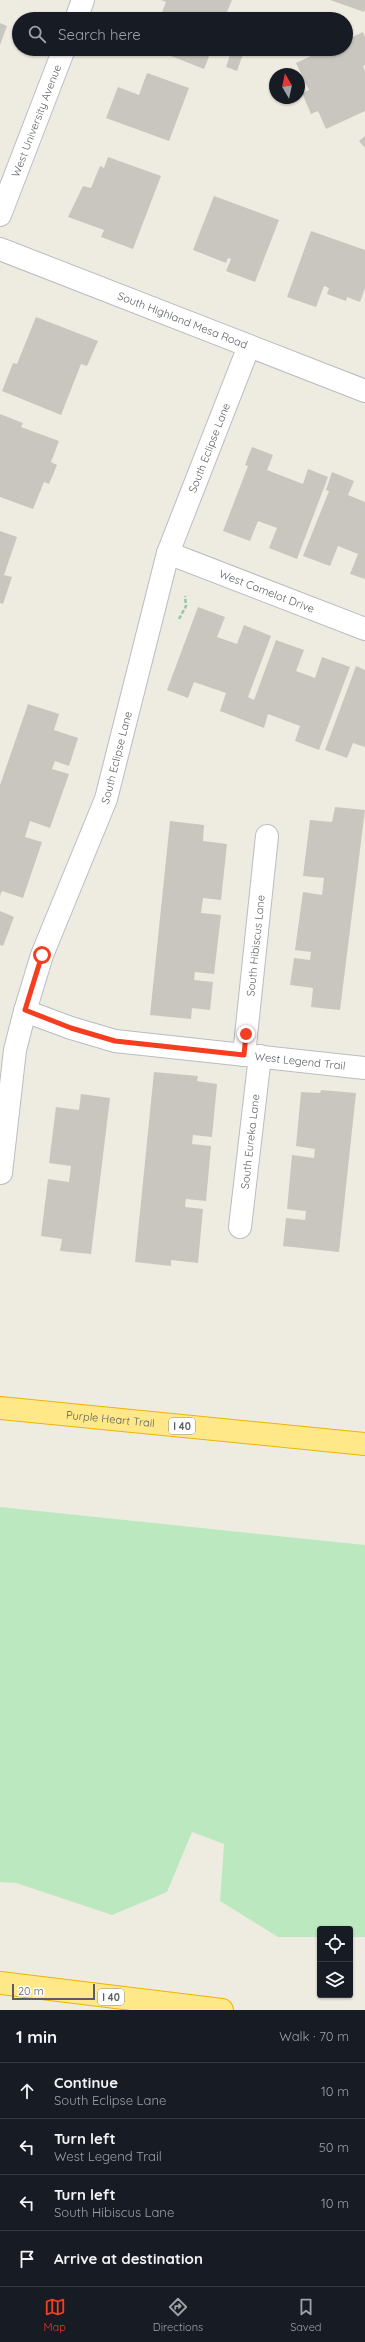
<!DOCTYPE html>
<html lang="en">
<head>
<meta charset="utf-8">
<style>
	:root { --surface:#171b24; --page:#20242c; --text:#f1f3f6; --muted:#9ea1a6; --line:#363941; --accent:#f53e20 }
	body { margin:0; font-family:Quicksand,sans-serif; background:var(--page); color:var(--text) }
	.controls { position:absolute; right:12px; bottom:12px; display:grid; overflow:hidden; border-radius:4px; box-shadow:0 1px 3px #0004 }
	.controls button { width:36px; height:36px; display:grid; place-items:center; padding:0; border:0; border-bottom:1px solid var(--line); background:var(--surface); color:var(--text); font:20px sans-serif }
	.compass { position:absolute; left:269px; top:68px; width:36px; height:36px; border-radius:50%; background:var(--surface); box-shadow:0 1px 3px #0004; rotate:351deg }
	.scale { position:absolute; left:12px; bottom:10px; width:83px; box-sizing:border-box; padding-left:4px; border:2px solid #5a5e64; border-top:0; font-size:11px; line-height:14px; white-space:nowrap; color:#5a5e64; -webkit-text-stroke:3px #fff; paint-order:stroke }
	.stop { position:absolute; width:12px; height:12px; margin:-9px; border:3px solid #f53e20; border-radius:50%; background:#fff }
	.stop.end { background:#f53e20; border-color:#fff; box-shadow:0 1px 4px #0008 }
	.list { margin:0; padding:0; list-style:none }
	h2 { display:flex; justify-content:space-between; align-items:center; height:52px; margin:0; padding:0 16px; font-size:17px }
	h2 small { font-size:13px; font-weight:400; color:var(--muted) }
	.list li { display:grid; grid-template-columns:26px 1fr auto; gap:12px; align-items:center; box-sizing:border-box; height:56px; padding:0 16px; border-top:1px solid var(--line) }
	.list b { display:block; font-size:15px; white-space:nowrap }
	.list p { margin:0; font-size:13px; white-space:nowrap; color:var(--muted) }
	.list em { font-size:13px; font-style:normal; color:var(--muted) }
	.icon { flex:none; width:22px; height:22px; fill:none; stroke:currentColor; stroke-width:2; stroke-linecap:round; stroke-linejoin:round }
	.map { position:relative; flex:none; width:365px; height:2010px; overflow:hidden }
	.search { position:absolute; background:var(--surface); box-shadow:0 1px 3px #0004; left:12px; right:12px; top:12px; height:44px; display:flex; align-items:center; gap:10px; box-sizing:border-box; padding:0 14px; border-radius:22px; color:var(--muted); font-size:15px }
	.sheet { height:276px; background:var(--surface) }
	nav { display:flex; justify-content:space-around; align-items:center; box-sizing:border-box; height:56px; border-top:1px solid var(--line); background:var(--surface); font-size:11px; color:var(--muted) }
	nav a { display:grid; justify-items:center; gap:2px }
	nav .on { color:var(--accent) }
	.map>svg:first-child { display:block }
	.green { fill:#bce8bf }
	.building { fill:#c9c6bf }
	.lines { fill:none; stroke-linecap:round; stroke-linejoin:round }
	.street-casing { stroke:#b9bcc2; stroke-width:24 }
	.secondary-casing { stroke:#babdc4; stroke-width:24 }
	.highway-casing { stroke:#f0b300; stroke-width:24 }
	.path { stroke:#93c7a6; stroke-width:2.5; stroke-dasharray:4 2; stroke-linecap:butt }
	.street { stroke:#fff; stroke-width:22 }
	.secondary { stroke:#fff; stroke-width:22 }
	.highway { stroke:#ffe888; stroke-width:22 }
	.route { stroke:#f53e20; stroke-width:5 }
	.labels { text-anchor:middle; stroke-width:3; stroke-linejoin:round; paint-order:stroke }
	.shield { fill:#fff; stroke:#8c8e92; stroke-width:1 }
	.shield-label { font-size:10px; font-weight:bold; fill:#5a5e64 }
	.street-label { font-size:11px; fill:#5a5e64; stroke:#fff }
</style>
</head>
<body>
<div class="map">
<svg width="365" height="2010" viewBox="0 0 365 2010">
	<rect width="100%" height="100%" fill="#eeece1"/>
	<path class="green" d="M0 1507 365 1545V1937H350V1929H320V1937H278L220 1901 224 1844 192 1832 167 1892 112 1915 16 1883 0 1882Z"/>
	<path class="building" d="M161 0H232L224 19H151L153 12 161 15 166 2Z
		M330 0H365V10L364 12Z
		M0 23 7 26 0 45Z
		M363 32 365 37V65L363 66 365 71V111L326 129 318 111 311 114 302 93 309 90 296 63 326 49H346V40Z
		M153 49H212L204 69Z
		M232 49 244 51 237 71 226 67Z
		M147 73 189 88 169 141 106 118 118 87 139 95Z
		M365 136V148L359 141Z
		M108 157 161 176 133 249 101 237 104 230 68 217 83 186 91 188 100 166 104 168Z
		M214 196 279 220 255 282 226 271 231 259 228 258 226 263 193 250Z
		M311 231 365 250V288L360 302 347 297 346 301 327 294 329 288 324 286 316 307 287 297Z
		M36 317 98 341 87 366 81 364 61 415 2 391 13 363 17 364Z
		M0 414 23 423 21 427 59 441 51 462 57 465 49 484 44 482 33 509 0 497Z
		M252 447 273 455 267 470 303 484 308 469 328 477 297 559 269 548 277 528 258 521 250 541 223 531 248 466 245 465Z
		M332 472 354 481 348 495 365 502V579L350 574 358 554 338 546 330 566 303 556 329 491 326 490Z
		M0 531 17 537 4 575 12 577 3 604 0 603Z
		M198 607 225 617 217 637 237 644 244 625 271 636 248 697 254 700 276 640 304 650 296 671 315 678 322 657 350 667 319 750 295 741 300 726 268 714 264 728 220 711 226 693 194 682 188 698 167 690Z
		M356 666 365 670V747L353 743 347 758 325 750Z
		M28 704 59 714 54 730 78 738 69 766 55 761 52 769 69 774 50 828 30 821 25 837 42 842 23 898 2 891 0 896V785Z
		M335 807 365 810 340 1010 311 1007 313 988 290 985 294 958 310 960 311 952 295 950 303 892 322 895 324 878 303 876 310 820 332 822Z
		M170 821 204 825 203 841 227 844 221 900 203 898 201 913 221 915 214 974 195 972 194 980 213 982 210 1010 192 1008 191 1019 150 1015Z
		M0 911 14 917 3 946 0 945Z
		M154 1072 198 1076 197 1081 217 1084 212 1137 193 1135 192 1144 211 1146 206 1201 186 1199 185 1207 203 1209 198 1263 171 1260V1266L135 1262Z
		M321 1090 356 1093 339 1252 283 1246 286 1218 305 1220 306 1211 287 1209 292 1155 314 1158 315 1149 296 1146 301 1092 320 1093Z
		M81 1094 110 1098 91 1254 60 1251 62 1239 41 1236 48 1179 69 1182 71 1166 49 1163 56 1107 79 1110Z"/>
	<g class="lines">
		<g class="street-casing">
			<g id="street">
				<path id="s1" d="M0 249 365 391"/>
				<path id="s2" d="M168 553 365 629"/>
				<path id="s3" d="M25 1011 71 1028 115 1041 365 1068"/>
				<path id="s4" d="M244 1055 267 836"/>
				<path id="s5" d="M1 1173 15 1050 25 1011 42 955 106 799 168 553 249 346"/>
				<path id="s6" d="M240 1227 260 1056"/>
			</g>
		</g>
		<g class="secondary-casing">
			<g id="secondary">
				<path d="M76 19 83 0"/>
				<path id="s7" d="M0 215 64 49"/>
			</g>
		</g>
		<g class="highway-casing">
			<g id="highway">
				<path id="s8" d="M0 1408 365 1444"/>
				<path d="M0 1983 222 2010"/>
			</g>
		</g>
		<path class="path" d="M179 619 186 606 185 596"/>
		<use href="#street" class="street"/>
		<use href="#secondary" class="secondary"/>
		<use href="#highway" class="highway"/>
	</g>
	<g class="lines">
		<path class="route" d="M42 955 25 1010 71 1028 115 1041 244 1055 246 1034"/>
	</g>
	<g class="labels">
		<g class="shield">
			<rect x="169" y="1418" width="26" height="16" rx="3"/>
			<rect x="98" y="1989" width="26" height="16" rx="3"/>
		</g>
		<g class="shield-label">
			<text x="182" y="1430">I 40</text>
			<text x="111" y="2001">I 40</text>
		</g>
		<g class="street-label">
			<text dy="4" stroke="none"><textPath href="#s7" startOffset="101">West University Avenue</textPath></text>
			<text dy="4" stroke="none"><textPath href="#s1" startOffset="196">South Highland Mesa Road</textPath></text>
			<text dy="4" stroke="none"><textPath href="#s5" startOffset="758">South Eclipse Lane</textPath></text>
			<text dy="4" stroke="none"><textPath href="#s2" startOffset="106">West Camelot Drive</textPath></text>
			<text dy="4" stroke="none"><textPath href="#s5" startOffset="434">South Eclipse Lane</textPath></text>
			<text dy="4" stroke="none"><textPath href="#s4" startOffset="110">South Hibiscus Lane</textPath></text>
			<text dy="4" stroke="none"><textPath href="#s3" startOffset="281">West Legend Trail</textPath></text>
			<text dy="4" stroke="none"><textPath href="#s6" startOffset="86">South Eureka Lane</textPath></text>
			<text dy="4" stroke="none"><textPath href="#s8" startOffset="111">Purple Heart Trail</textPath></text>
		</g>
	</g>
</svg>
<div class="controls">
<button><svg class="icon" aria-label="locate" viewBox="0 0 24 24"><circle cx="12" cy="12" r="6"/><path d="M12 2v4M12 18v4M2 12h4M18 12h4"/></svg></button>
<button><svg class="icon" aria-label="layers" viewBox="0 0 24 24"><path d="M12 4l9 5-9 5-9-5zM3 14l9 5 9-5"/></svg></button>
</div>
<svg class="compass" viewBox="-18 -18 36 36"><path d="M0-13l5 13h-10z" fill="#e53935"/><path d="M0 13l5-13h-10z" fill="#9ea1a6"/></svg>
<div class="scale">20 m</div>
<div class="stop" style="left:42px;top:955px"></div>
<div class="stop end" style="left:246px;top:1034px"></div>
<div class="search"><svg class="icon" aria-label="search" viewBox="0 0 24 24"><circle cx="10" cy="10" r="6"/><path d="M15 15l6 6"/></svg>Search here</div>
</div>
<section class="sheet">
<h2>1 min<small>Walk · 70 m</small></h2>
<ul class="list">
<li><svg class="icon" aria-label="ahead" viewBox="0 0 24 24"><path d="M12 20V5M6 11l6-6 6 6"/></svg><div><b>Continue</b><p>South Eclipse Lane</p></div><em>10 m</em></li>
<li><svg class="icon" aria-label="left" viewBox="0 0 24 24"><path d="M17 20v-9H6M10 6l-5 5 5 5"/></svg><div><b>Turn left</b><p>West Legend Trail</p></div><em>50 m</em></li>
<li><svg class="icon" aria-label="left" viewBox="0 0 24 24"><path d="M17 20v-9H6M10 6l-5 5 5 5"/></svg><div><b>Turn left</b><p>South Hibiscus Lane</p></div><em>10 m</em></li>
<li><svg class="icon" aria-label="arrive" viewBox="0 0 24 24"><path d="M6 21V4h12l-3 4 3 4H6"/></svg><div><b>Arrive at destination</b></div></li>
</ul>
</section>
<nav>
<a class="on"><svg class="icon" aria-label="map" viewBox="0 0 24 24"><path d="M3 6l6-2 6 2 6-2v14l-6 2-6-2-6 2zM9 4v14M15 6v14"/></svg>Map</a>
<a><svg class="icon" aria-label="directions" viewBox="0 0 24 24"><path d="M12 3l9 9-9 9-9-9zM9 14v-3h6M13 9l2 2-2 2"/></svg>Directions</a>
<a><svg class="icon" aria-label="saved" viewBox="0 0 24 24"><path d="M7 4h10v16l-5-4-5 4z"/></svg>Saved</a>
</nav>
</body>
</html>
